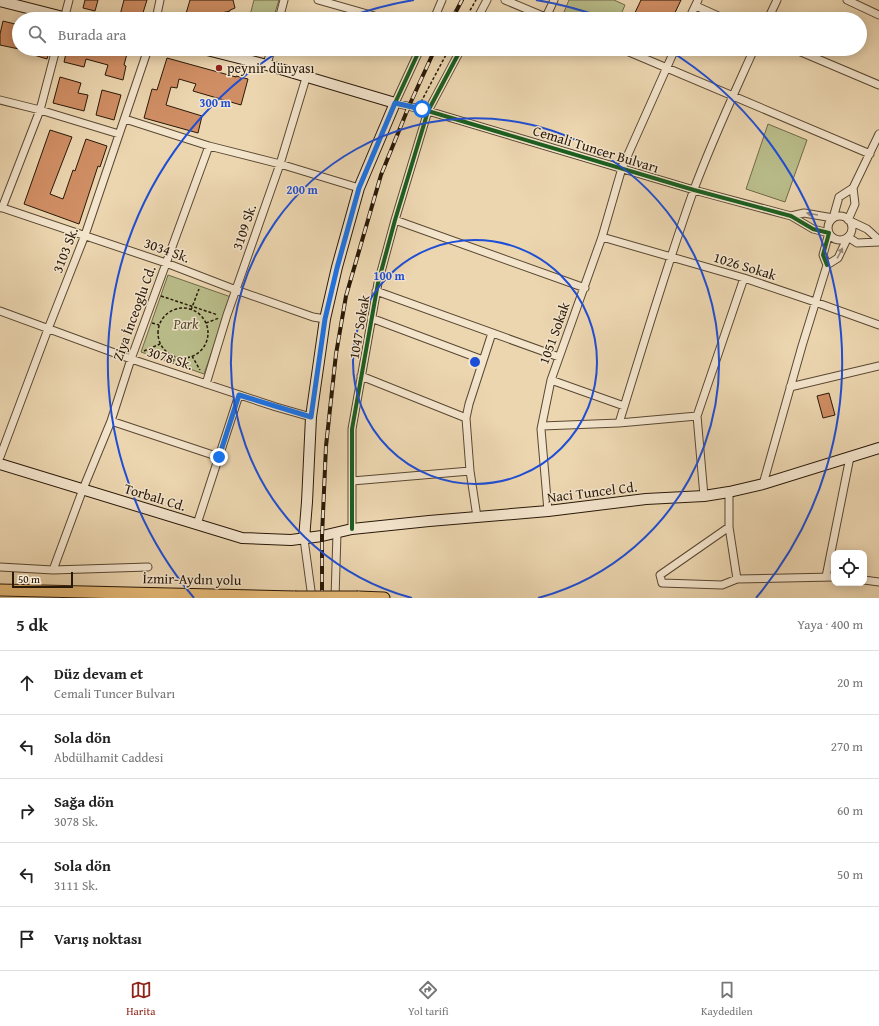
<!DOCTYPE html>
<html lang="tr">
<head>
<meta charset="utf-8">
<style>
	:root { --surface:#fff; --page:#f2f2f2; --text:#222; --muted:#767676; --line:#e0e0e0; --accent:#8f2418 }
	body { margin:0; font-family:"Gentium Book Plus",serif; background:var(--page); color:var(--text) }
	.controls { position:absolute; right:12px; bottom:12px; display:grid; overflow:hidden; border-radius:8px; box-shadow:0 2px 10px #0003 }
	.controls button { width:36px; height:36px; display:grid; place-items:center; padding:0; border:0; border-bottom:1px solid var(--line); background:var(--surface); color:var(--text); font:20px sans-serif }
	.scale { position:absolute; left:12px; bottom:10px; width:61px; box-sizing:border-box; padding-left:4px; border:2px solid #281808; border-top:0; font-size:11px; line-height:14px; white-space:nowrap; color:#281808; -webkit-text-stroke:3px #f3e4cc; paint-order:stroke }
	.stop { position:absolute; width:12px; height:12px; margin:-9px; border:3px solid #1a73e8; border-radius:50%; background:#fff }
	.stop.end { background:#1a73e8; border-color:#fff; box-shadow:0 1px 4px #0008 }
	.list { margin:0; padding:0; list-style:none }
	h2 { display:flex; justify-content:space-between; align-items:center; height:52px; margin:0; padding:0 16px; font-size:17px }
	h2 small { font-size:13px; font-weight:400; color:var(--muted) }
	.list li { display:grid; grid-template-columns:26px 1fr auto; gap:12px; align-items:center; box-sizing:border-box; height:64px; padding:0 16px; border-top:1px solid var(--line) }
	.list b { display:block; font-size:15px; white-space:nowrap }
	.list p { margin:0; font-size:13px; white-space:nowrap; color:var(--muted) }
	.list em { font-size:13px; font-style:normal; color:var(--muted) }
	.icon { flex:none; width:22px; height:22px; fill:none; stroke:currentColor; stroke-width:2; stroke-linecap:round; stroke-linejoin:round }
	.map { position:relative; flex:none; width:879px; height:598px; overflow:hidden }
	.search { position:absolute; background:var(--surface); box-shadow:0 2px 10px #0003; left:12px; right:12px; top:12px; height:44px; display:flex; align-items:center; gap:10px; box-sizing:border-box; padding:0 14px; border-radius:22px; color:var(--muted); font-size:15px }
	.sheet { height:372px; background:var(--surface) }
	nav { display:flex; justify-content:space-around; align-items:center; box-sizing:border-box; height:56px; border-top:1px solid var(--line); background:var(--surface); font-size:11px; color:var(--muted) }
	nav a { display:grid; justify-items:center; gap:2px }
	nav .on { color:var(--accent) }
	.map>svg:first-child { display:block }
	.green { fill:#b9bd8a; stroke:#706a49 }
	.building { fill:#d08e64; stroke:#281808 }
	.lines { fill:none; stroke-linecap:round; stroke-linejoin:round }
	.minor-casing { stroke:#594832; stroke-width:9 }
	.secondary-casing { stroke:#281808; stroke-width:12 }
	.trunk-casing { stroke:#281808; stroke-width:13 }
	.path { stroke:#281808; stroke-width:1.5; stroke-dasharray:3 2; stroke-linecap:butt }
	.minor { stroke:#f3e4cc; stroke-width:7 }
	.secondary { stroke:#f3e4cc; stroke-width:10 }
	.trunk { stroke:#e6bb78; stroke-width:11 }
	.rail-casing { stroke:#281808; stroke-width:4 }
	.rail { stroke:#f3e4cc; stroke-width:2.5; stroke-dasharray:8; stroke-linecap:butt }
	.trunk-bridge-casing { stroke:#281808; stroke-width:13; stroke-linecap:butt }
	.trunk-bridge { stroke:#e6bb78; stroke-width:11 }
	.cycleway-casing { stroke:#f3e4cc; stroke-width:6 }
	.cycleway { stroke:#1b5e20; stroke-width:4 }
	.oneway { fill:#988874 }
	.route { stroke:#1a73e8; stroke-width:5 }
	.ring { fill:none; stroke:#1d4ed8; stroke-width:2 }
	.poi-dot { fill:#8f2418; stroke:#f3e4cc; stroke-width:1.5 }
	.labels { text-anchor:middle; stroke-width:3; stroke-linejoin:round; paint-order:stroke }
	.poi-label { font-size:14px; fill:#281808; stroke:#f3e4cc; text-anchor:start }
	.street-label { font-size:14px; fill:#281808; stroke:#f3e4cc }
	.park-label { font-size:14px; font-style:italic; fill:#544a2f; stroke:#f3e4cc }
	.centre { fill:#1d4ed8; stroke:#f3e4cc; stroke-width:2 }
	.ring-label { font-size:12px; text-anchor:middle; font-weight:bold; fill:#1d4ed8; stroke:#f3e4cc; stroke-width:3; stroke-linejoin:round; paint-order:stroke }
</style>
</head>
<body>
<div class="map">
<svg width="879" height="598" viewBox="0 0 879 598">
	<rect width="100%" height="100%" fill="#ecd6b0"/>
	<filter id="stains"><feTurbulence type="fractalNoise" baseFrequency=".005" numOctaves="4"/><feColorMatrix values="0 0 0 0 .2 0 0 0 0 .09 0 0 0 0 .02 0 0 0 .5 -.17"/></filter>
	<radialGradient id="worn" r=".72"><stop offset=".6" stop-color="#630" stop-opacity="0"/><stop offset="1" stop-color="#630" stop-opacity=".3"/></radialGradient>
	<path class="green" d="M254 0H279L273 19H249Z
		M569 0H614L625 5 619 19H581L564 12Z
		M768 124 807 140 785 202 746 189Z
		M168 275 231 297 204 374 141 352Z"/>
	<path class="building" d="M85 0H98L95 11 83 8Z
		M124 0H147L141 19H135L120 15Z
		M190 0H233L235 8 230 10V11L217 14 216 19H186V17H185Z
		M641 0H681L672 19H632Z
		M3 21 19 25V49L0 45V34Z
		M35 49H50L47 59 34 55Z
		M67 49H124L128 50 124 65 126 66 123 80 105 75 108 65 86 59 84 67 64 62Z
		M167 58 236 77V76L248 79 241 105 193 91 196 84 179 79 177 88 171 87 166 105 202 116 198 133 144 118 152 89 157 90Z
		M60 77 81 83 78 93 88 95 84 111 53 103Z
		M102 90 121 95 114 120 96 115Z
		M50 130 72 137 50 194 63 199 73 170 75 171 86 139 107 146 100 167 98 166 79 224 24 204Z
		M829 393 835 415 823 418 817 396Z"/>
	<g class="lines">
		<g class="minor-casing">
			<path id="minor" d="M318 0 385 19
				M505 0 550 19
				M847 0 879 15
				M696 6 725 19
				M546 17 554 0
				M64 19 69 0
				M156 19 160 0
				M279 19 284 0
				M434 19 442 0
				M477 19 487 0
				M689 19 698 0
				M768 19 777 0
				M420 49 395 103 428 111 694 190 791 216 813 229 829 233 823 255 827 265
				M622 49 870 154
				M794 49 879 85
				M267 65 271 49
				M0 100 40 110 119 134
				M125 119 209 146 280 164 359 188
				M853 188 855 204 848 220 867 229 879 240
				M853 188 879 134
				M0 207 166 263 236 290 313 317 325 319
				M2 208 40 110 56 49
				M791 216 804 213 833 218 839 197 853 188
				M828 228a12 12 0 1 1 24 0a12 12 0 1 1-24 0Z
				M395 220 585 288
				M602 237 744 278 815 302 879 325
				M827 265 838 258 848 237 857 243 879 242
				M376 291 559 357
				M0 311 131 359 276 407 311 417
				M371 318 483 360
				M361 376 466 418
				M551 380 624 406
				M206 384 227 315 280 164 306 78
				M790 387 879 366
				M111 421 219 457
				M619 423C643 346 666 268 693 192 711 143 733 96 754 49
				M542 426 619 423 697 416
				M0 457 48 329 85 235 148 49
				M352 481 470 471
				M763 484 802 346 827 265
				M729 492V527L737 579 834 577
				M704 496 697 416 744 278
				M548 511 541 429 551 380 602 237 622 168 675 49
				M477 517 470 471 466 418 469 404 492 333
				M197 524 239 395
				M729 527 660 575 662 583 722 585 737 579
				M352 529V429L378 283 395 220 428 111 461 49
				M304 539 312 598
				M0 567 53 570 148 567
				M53 570 83 489 111 421 131 359 209 146
				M826 577 850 457
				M864 580 879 582
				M335 598 337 533"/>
		</g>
		<g class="secondary-casing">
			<path id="secondary" d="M0 1 71 19
				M203 49 267 65 395 103 359 188 337 267 325 319 311 417 307 502 304 539
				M0 464 242 538 291 540 322 536 352 529 429 521 548 511 646 499 704 496 729 492 763 484 879 448"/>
		</g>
		<g class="trunk-casing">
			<path id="trunk" d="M0 590 295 597
				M358 597 384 598"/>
		</g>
		<path class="path" d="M465 19 476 0
			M421 102 449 49
			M161 296 218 315
			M158 333a25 25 0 1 1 50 0a25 25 0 1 1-50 0Z
			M191 310 199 289
			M152 323 159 325
			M206 323 219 318
			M144 351 160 344
			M192 356 200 370
			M173 362 175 357"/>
		<use href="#minor" class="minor"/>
		<use href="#secondary" class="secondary"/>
		<use href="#trunk" class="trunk"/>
		<g class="rail-casing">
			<path id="rail" d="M452 19 462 0
				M322 598V536L326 446 336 354 346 296 381 175 409 106 435 49"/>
		</g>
		<use href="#rail" class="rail"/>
		<g class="trunk-bridge-casing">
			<path id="trunk-bridge" d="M295 597H358"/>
		</g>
		<use href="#trunk-bridge" class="trunk-bridge"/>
		<g class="cycleway-casing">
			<path id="cycleway" d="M420 49 395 103 428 111 694 190 791 216 813 229 829 233 823 255 827 265
				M352 529V429L378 283 395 220 428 111 461 49"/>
		</g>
		<use href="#cycleway" class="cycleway"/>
	</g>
	<defs><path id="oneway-solid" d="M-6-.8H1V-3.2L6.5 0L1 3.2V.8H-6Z"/></defs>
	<g class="oneway">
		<use href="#oneway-solid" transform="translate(812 214) rotate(-170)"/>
		<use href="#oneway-solid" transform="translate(840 253) rotate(-62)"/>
	</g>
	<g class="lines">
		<path class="route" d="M219 457 239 395 311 417 325 319 337 268 359 188 395 103 422 109"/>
	</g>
	<g class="ring">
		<circle cx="475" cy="362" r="122"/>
		<path d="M412 598A244 244 0 1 1 538 598"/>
		<path d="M194 598A367 367 0 0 1 283 49M346 18A367 367 0 0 1 414 0M536 0A367 367 0 0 1 604 18M667 49A367 367 0 0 1 756 598"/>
	</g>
	<circle class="poi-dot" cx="219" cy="68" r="4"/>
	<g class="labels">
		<g class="poi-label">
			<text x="227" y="73">peynir dünyası</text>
		</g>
		<g class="street-label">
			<text transform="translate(596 149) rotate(17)" y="5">Cemali Tuncer Bulvarı</text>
			<text transform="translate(244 227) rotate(-71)" y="5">3109 Sk.</text>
			<text transform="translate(65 250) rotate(-69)" y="5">3103 Sk.</text>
			<text transform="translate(167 250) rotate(20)" y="5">3034 Sk.</text>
			<text transform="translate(745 266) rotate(17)" y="5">1026 Sokak</text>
			<text transform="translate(134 313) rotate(-70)" y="5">Ziya İnceoglu Cd.</text>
			<text transform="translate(359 327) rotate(-80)" y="5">1047 Sokak</text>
			<text transform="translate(554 333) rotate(-70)" y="5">1051 Sokak</text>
			<text transform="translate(170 358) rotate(18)" y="5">3078 Sk.</text>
			<text transform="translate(592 492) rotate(-7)" y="5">Naci Tuncel Cd.</text>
			<text transform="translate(155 497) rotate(17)" y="5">Torbalı Cd.</text>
			<text transform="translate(192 579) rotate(1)" y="5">İzmir-Aydın yolu</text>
		</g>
		<g class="park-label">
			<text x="186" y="329">Park</text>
		</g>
	</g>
	<circle cx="475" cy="362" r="6" class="centre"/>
	<g class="ring-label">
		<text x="215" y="107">300 m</text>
		<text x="302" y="194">200 m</text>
		<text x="389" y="280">100 m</text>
	</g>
	<rect width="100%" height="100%" filter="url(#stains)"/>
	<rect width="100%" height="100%" fill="url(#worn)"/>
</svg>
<div class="controls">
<button><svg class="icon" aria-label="locate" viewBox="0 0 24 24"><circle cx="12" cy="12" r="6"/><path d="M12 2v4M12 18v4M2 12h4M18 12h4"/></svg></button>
</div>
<div class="scale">50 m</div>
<div class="stop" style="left:422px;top:109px"></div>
<div class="stop end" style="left:219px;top:457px"></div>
<div class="search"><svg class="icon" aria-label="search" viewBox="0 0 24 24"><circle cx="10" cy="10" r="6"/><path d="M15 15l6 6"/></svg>Burada ara</div>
</div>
<section class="sheet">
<h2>5 dk<small>Yaya · 400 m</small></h2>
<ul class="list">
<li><svg class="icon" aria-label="ahead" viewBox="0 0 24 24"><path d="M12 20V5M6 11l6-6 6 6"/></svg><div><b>Düz devam et</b><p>Cemali Tuncer Bulvarı</p></div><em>20 m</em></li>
<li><svg class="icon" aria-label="left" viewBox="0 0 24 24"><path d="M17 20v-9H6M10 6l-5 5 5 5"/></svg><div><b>Sola dön</b><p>Abdülhamit Caddesi</p></div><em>270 m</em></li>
<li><svg class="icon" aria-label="right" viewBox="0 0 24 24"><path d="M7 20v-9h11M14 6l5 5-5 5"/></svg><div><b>Sağa dön</b><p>3078 Sk.</p></div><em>60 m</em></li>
<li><svg class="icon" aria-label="left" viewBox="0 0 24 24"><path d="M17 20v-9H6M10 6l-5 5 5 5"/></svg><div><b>Sola dön</b><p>3111 Sk.</p></div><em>50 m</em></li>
<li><svg class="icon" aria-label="arrive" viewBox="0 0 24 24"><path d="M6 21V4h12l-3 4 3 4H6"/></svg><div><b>Varış noktası</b></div></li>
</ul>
</section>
<nav>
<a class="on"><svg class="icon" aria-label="map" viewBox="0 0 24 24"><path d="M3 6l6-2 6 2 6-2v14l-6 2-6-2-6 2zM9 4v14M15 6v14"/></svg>Harita</a>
<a><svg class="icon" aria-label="directions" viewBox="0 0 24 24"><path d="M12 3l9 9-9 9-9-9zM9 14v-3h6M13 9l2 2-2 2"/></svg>Yol tarifi</a>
<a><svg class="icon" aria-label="saved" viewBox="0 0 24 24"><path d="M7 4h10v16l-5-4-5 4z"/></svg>Kaydedilen</a>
</nav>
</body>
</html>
